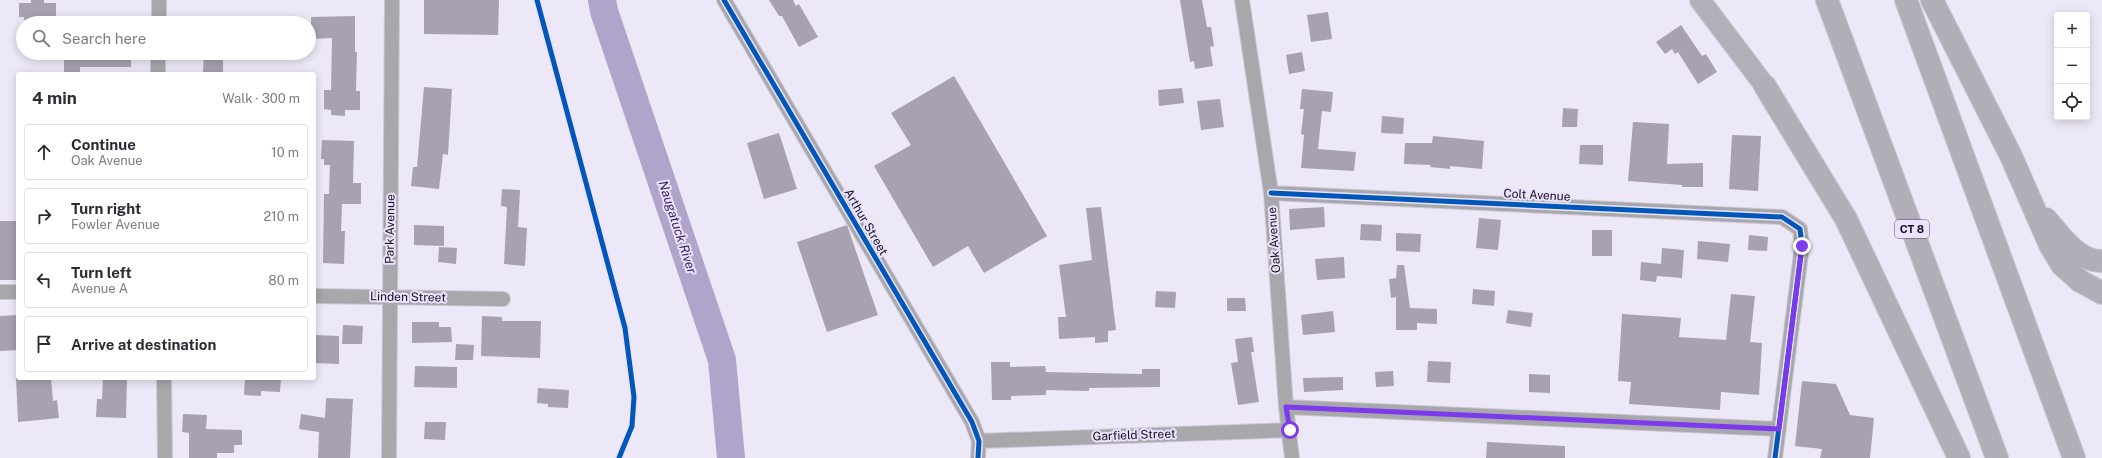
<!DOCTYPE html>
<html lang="en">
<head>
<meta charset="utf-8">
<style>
	:root { --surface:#fff; --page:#f2f2f3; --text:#2b2b33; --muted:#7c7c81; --line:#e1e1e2 }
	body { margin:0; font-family:"Public Sans",sans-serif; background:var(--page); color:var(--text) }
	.controls { position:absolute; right:12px; top:12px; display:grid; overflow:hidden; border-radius:4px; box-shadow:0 2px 10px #0003 }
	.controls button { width:36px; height:36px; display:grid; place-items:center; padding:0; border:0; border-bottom:1px solid var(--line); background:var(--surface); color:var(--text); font:20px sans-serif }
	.stop { position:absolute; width:12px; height:12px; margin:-9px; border:3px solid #7c3aed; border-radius:50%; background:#fff }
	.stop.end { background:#7c3aed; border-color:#fff; box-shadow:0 1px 4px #0008 }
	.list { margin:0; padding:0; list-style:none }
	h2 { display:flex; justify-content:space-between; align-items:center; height:52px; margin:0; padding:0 16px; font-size:17px }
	h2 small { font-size:13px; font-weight:400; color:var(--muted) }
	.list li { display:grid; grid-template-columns:26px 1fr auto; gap:12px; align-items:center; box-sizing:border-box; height:56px; margin:0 8px 8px; padding:0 8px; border:1px solid var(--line); border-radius:4px }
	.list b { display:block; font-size:15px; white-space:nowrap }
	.list p { margin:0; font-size:13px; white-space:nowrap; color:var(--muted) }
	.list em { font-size:13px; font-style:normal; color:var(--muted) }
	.icon { flex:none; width:22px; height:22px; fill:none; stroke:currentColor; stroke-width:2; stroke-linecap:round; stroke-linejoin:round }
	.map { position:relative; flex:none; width:2102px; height:458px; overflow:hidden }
	.search { position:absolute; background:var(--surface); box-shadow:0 2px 10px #0003; left:16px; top:16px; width:300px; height:44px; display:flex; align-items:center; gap:10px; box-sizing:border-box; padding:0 14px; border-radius:22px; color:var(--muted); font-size:15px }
	.panel { position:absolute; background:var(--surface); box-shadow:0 2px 10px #0003; left:16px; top:72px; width:300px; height:308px; border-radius:4px }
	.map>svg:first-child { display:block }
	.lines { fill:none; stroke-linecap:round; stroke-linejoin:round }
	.river { stroke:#b1a4ca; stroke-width:28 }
	.building { fill:#a7a1b1 }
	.minor-casing { stroke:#cbc7d2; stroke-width:16 }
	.secondary-casing { stroke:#cbc7d2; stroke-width:22 }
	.motorway-casing { stroke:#cbc7d2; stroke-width:24 }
	.minor { stroke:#a8a7ac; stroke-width:14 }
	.secondary { stroke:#b2afb9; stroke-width:20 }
	.motorway { stroke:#b2aeb8; stroke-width:22 }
	.cycleway-casing { stroke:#ebe2fd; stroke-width:8 }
	.cycleway { stroke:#0057b8; stroke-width:5 }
	.route { stroke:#7c3aed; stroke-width:5 }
	.labels { text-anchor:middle; stroke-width:4; stroke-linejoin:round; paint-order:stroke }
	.shield { fill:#ebe2fd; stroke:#54505e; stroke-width:1 }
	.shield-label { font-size:11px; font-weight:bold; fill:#14111a }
	.street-label { font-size:12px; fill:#14111a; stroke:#ebe2fd }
	.water-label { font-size:13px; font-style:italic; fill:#381e59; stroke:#ebe2fd }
</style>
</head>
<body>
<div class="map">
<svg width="2102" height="458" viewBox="0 0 2102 458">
	<rect width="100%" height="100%" fill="#ede8f7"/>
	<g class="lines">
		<path class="river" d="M602 0 604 11 722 360 731 458"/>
	</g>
	<path class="building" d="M31 0H44V3H56V17H44V21L24 20V17H19V3H31Z
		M424 0H499L498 35 424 34Z
		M769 0H793L796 6 799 4 818 37 799 47 782 16H779Z
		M1180 0H1202L1207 27H1211L1214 46 1210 47 1213 66 1195 69 1194 61 1190 62Z
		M1328 12 1332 39 1311 42 1307 15Z
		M355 16V52H357L356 91H360V110H345V116L331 115V110L324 109V90H331L332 38 311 39V17Z
		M1681 25 1702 56 1706 54 1717 72 1698 84 1678 52 1675 54 1672 49 1665 54 1656 42Z
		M1302 52 1305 71 1289 74 1286 55Z
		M64 53H131V67H80V72H64Z
		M204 53H221V59L223 60V73H203Z
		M954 76 1047 236 984 273 968 246 933 267 874 166 911 145 891 113Z
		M424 87 452 89 448 155 443 154 439 189 411 186 413 167H417Z
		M1182 88 1184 103 1159 106 1158 90Z
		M1302 89 1333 92 1331 112 1322 111 1318 149 1356 152 1354 171 1301 168 1304 135 1301 134 1304 109H1300Z
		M1220 99 1224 127 1201 130 1197 101Z
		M1563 108 1578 109 1577 127H1562Z
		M1382 116 1404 118 1403 134 1381 133Z
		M1633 122 1669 124 1667 164 1703 163V187H1682V185L1628 181Z
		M779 133 797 189 764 199 747 143Z
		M1732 135 1761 136 1758 191 1729 189Z
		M1433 136 1484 141 1482 169 1450 166V169L1430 167 1431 165 1404 164 1405 143H1432Z
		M322 140 354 141 353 183H361V204H342L341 231H345L344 264 323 263 324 194H329L330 165H324V159H321Z
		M1580 145H1603V165L1579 164Z
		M502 189 520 190 518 227 527 228 525 266 504 264 507 207 501 206Z
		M1101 207 1116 330 1108 331V342L1095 343V337L1059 339 1058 317H1066L1059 265 1092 260 1086 208Z
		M1324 207 1325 227 1290 230 1289 209Z
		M1479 218 1501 220 1498 250 1476 248Z
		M0 221H18V280H0Z
		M1361 224 1382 225 1381 241 1360 240Z
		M414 225 444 226V246L414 245Z
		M847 225 878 315 827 332 797 242Z
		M1592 230H1612V256H1592Z
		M1396 233 1421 234 1420 252 1396 251Z
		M1749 235 1768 237 1767 251 1748 250Z
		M1698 241 1730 244 1728 262 1697 259Z
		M439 247 457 248 456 264 438 262Z
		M1662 248 1684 250 1682 278 1657 276 1656 282 1640 280 1641 262 1661 264Z
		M1344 257 1345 278 1317 280 1315 259Z
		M1397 265H1404L1410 308 1437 309V324L1417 323V330H1396V297L1391 298 1389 279 1396 278Z
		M1473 289 1495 291 1494 306 1472 304Z
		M1156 291 1176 292 1175 308 1155 307Z
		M1731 294 1755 296 1750 342 1762 343 1759 395 1721 392 1720 410 1629 404 1631 382 1618 381 1622 314 1681 318 1679 337 1726 340Z
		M1227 298H1245L1246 311H1227Z
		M1508 310 1533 313 1531 327 1506 323Z
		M1333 311 1335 332 1303 335 1301 315Z
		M18 315V350L0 351V316Z
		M482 316 502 317V321H541L540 358 481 356Z
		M412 322H439V327H451L452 342 412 343Z
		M343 325 363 326 362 344H342Z
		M314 335 339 336V364L314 363Z
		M1252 337 1254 352H1251L1259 402 1238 405 1231 363 1238 362 1235 339Z
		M456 344 474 345 473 360H455Z
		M1428 361 1451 362 1450 383 1427 382Z
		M991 362H1010V367L1045 366 1046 372 1142 374V369H1160V387L1089 388V391L1046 390V395L1011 396V400H992Z
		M415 366 457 367V388L414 387Z
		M1393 371 1394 386 1376 387 1375 372Z
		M1529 374 1550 375V393L1529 392Z
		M1343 377V390L1304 392 1303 378Z
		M16 378H51L53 401 57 400 59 418 18 422Z
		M103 378H127L126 418 96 417 97 399H102Z
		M245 378H281L280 392 261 391V396L244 395Z
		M1802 381 1836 384 1850 415 1874 418 1870 458H1820L1822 449 1795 446Z
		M538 388 569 390 568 408 548 407V404L537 403Z
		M326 398 353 399 350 458H318L319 432 299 429 301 414 325 418Z
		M183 414 207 415 206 429 242 430V445H234V453H217V458H189V433L182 432Z
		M425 422H446L445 440 424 439Z
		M1487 442 1565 446V458H1486Z"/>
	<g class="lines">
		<g class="minor-casing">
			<path id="minor" d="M724 0 972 422 979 441 978 458
				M1242 0 1271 193 1286 407 1292 458
				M159 23V0
				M158 53V74
				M1271 193 1782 217 1800 229 1802 246 1775 458
				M0 292H18
				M314 296 503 299
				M164 378 165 458
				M1286 407 1779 429
				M979 441 1290 430
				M389 458 392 0"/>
		</g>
		<g class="secondary-casing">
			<path id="secondary" d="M1700 0 1765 86"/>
		</g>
		<g class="motorway-casing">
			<path id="motorway" d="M1827 0 1997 458
				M1906 0 2074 458
				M1932 0 2011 156 2050 245 2062 265 2080 281 2102 293
				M1765 86 1846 219 1959 458
				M2046 219C2060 235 2078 262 2102 261"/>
		</g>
		<use href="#minor" class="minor"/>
		<use href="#secondary" class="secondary"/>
		<use href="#motorway" class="motorway"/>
		<g class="cycleway-casing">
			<path id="cycleway" d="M537 0 625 328 634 397 632 426 619 458
				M724 0 972 422 979 441 978 458
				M1271 193 1782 217 1800 229 1802 246 1775 458"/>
		</g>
		<use href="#cycleway" class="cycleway"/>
	</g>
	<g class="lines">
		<path class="route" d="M1290 430 1286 407 1779 429 1802 246"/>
	</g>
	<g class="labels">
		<rect class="shield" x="1895" y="220" width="34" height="18" rx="3"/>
		<g class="shield-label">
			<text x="1912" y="233">CT 8</text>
		</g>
		<g class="street-label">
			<text transform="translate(1537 195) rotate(3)" y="4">Colt Avenue</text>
			<text transform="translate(866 222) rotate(60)" y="4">Arthur Street</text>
			<text transform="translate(390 229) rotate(-89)" y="4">Park Avenue</text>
			<text transform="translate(1274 240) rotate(-94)" y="4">Oak Avenue</text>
			<text transform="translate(408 297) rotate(1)" y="4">Linden Street</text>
			<text transform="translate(1134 435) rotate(-2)" y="4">Garfield Street</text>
		</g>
		<g class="water-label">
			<text transform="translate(678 227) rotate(72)" y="5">Naugatuck River</text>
		</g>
	</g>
</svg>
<div class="controls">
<button>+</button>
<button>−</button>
<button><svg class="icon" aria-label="locate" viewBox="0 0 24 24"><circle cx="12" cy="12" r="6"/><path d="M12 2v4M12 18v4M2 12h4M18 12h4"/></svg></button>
</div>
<div class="stop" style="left:1290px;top:430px"></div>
<div class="stop end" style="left:1802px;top:246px"></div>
<div class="search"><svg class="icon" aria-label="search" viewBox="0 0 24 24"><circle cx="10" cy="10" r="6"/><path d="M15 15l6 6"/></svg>Search here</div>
<section class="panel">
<h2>4 min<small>Walk · 300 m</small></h2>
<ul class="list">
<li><svg class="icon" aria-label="ahead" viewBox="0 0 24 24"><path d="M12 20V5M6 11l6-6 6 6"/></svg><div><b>Continue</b><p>Oak Avenue</p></div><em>10 m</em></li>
<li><svg class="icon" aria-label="right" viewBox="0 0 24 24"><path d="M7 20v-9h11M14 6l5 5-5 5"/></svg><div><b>Turn right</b><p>Fowler Avenue</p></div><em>210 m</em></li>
<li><svg class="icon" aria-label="left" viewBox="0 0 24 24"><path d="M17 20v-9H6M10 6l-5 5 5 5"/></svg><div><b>Turn left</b><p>Avenue A</p></div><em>80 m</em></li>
<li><svg class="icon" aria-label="arrive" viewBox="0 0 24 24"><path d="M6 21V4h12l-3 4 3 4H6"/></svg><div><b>Arrive at destination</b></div></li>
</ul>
</section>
</div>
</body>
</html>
